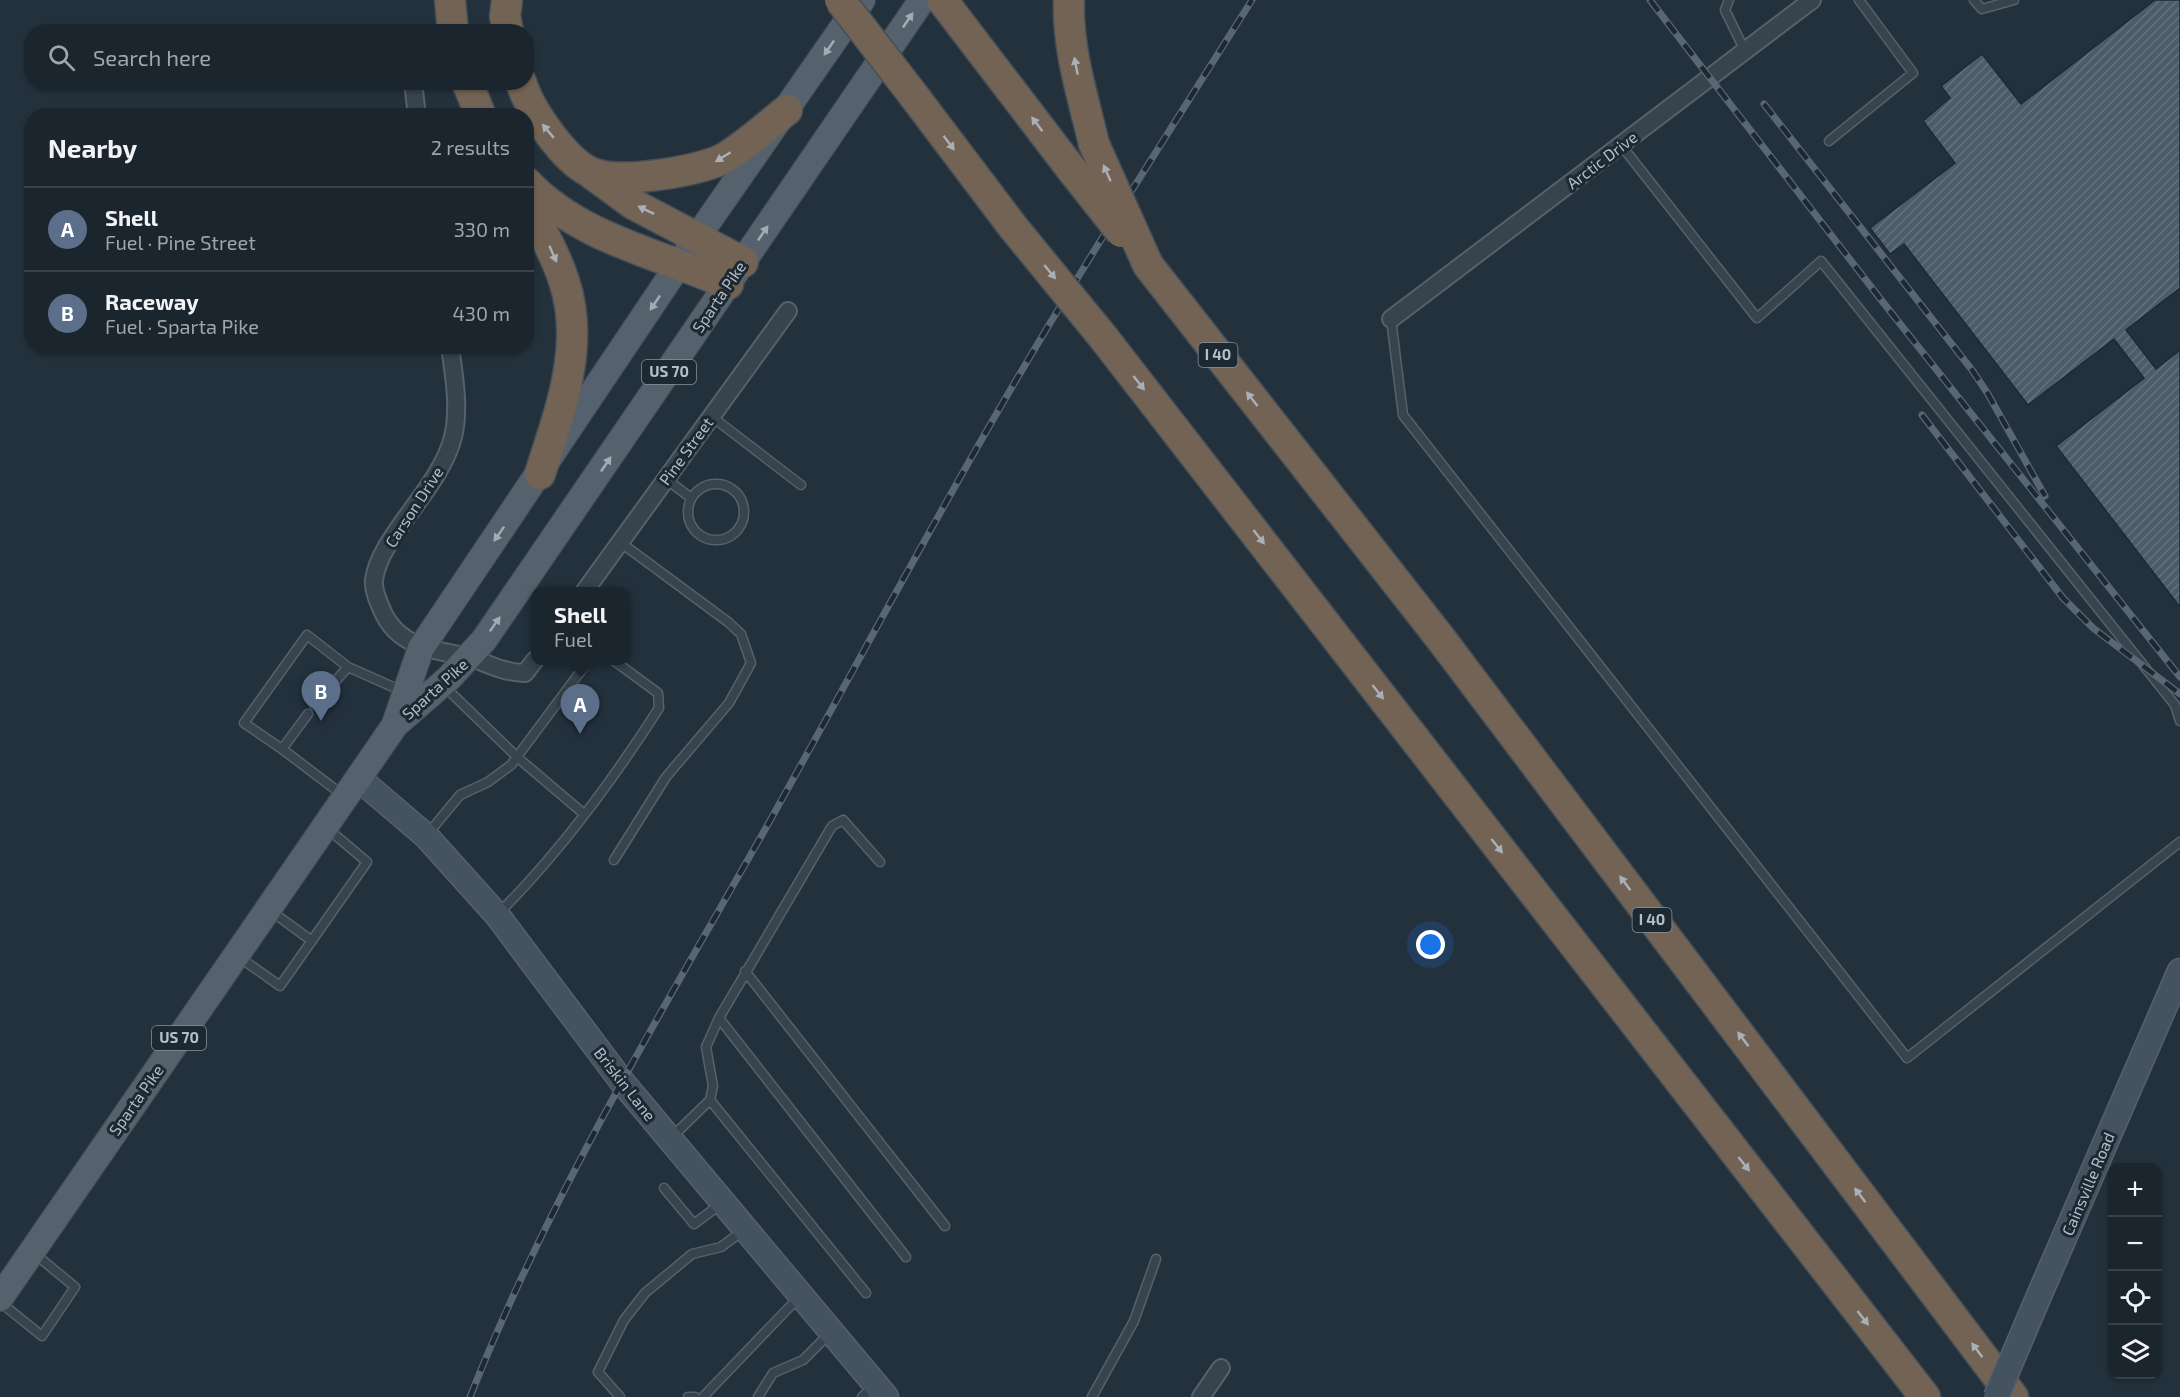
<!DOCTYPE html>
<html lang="en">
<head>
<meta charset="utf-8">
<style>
	:root { --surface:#1a252e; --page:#27313a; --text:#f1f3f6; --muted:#9fa5aa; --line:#38424a; --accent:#89c1f7 }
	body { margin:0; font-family:"Exo 2",sans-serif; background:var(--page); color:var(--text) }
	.controls { position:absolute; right:18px; bottom:18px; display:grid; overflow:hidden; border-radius:12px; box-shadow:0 2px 4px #0004 }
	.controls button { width:54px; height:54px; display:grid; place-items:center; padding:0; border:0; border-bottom:2px solid var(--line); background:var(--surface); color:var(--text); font:30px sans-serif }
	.you { position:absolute; left:1431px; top:945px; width:21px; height:21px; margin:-15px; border:4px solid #fff; border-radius:50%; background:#1a73e8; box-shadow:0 0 0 9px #1a73e833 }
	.badge { display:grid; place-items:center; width:39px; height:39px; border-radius:50%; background:var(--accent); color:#fff; font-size:20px; font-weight:700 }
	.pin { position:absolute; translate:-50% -50px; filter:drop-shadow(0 2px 3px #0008) }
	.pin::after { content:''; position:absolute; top:32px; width:21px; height:18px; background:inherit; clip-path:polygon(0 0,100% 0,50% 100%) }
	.popup { position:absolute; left:531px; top:587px; width:99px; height:78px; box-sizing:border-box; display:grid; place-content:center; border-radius:12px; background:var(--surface); filter:drop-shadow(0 2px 4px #0005); font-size:20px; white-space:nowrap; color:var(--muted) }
	.popup b { font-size:22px; color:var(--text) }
	.popup::after { content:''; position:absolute; left:50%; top:100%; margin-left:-12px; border:12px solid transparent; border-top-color:var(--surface) }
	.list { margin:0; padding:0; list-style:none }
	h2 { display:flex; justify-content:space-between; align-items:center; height:78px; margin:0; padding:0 24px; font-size:26px }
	h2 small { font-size:20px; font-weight:400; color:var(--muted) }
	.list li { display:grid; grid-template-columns:39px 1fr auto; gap:18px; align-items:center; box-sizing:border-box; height:84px; padding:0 24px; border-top:2px solid var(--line) }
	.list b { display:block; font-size:22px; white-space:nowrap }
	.list p { margin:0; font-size:20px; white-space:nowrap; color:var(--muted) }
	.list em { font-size:20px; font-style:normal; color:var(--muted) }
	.icon { flex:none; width:33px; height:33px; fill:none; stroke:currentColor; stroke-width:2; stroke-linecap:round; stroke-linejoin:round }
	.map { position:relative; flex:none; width:2180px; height:1397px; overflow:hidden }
	.search { position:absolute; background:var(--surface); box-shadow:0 2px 4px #0004; left:24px; top:24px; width:510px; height:66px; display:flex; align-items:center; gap:15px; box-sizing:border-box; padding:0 21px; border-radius:24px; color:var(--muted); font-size:22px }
	.panel { position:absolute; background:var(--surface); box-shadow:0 2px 4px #0004; left:24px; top:108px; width:510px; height:246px; border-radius:24px }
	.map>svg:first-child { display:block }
	.building { fill:url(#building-hatch); stroke:#1e2a34; stroke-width:1.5 }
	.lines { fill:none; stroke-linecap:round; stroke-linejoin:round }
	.lane-casing { stroke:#55616b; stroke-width:11 }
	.street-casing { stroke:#55616b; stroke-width:20 }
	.secondary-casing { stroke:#55616b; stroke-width:27 }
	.primary-casing { stroke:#404c56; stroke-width:28 }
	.highway-casing { stroke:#424e58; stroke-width:33 }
	.lane { stroke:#37434d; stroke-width:8 }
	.street { stroke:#37434d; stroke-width:16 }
	.secondary { stroke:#455260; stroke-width:24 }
	.primary { stroke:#55626d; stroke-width:26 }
	.highway { stroke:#736354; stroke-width:30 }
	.rail-casing { stroke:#596774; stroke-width:7 }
	.rail { stroke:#1c2832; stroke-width:4.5; stroke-dasharray:14; stroke-linecap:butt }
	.secondary-bridge-casing { stroke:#55616b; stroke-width:27; stroke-linecap:butt }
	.highway-bridge-casing { stroke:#424e58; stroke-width:33; stroke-linecap:butt }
	.secondary-bridge { stroke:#455260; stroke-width:24 }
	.highway-bridge { stroke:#736354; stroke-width:30 }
	.oneway { fill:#a0acb6 }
	.oneway2 { fill:#a9b0b7 }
	.labels { text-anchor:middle; stroke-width:6; stroke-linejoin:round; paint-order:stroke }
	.shield { fill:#1c2832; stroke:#86919b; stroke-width:1.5 }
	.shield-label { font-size:15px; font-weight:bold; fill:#b3bec8 }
	.street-label { font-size:16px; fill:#b3bec8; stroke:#1c2832 }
</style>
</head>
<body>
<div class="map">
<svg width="2180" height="1397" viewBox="0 0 2180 1397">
	<defs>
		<pattern id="building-hatch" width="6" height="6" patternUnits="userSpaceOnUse" patternTransform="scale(1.5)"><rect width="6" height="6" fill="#4c5c68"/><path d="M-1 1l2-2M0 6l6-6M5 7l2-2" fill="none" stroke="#63727c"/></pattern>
	</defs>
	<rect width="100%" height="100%" fill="#23313d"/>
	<path class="building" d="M2155 0H2180V288L2126 330 2156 369 2180 350V607L2056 446 2144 378 2114 339 2028 405 1904 244 1890 254 1870 228 1955 163 1923 121 1950 98 1941 86 1982 54 2021 104Z"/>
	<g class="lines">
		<g class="lane-casing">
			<path id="lane" d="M1729 0 1725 10 1745 51
				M1974 0 1982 9 2014 0
				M1829 141 1913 73 1859 0
				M1621 145 1757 318 1821 261 2175 705 2180 721
				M1391 319 1403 415 1907 1058 2180 842
				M711 416 801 485
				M666 479 691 498
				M688 512a28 28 0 1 1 56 0a28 28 0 1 1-56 0Z
				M445 687 517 757 584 814
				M314 705 348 667 402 691
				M308 714 282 749 344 796
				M282 749 244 723 307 635 348 667
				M426 836 460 795 488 782 511 765 589 660
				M614 860 666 777 729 703 751 663 741 634 728 622 620 542
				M271 911 312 941
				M499 913C560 852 613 780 659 708L658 693 613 660
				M239 957 280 986 367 862 327 828
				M745 971 945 1226
				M719 1018 906 1257
				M710 1100 866 1293
				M672 1137 710 1100 713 1086 706 1047 719 1018 832 826 843 820 880 862
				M664 1188 694 1224 722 1203
				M0 1302 42 1336 75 1287 35 1254
				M620 1397 598 1372 624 1320 645 1293 692 1254 721 1247 745 1229
				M688 1397H695
				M703 1397 800 1296
				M758 1397 773 1373 803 1360 831 1332
				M862 1397 875 1385
				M1092 1397 1134 1321 1156 1259"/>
		</g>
		<g class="street-casing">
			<path id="street" d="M413 82 417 116
				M1391 319 1812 0
				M450 346C454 376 460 408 453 437 441 487 379 537 374 580 373 590 378 601 382 610 396 644 429 650 460 655 485 660 496 672 525 673L535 660
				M584 592 788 311
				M1201 1397 1221 1368"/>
		</g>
		<g class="secondary-casing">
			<path id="secondary" d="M358 778 426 836 497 915 623 1083 886 1397
				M2038 1298 2180 971"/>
		</g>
		<g class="primary-casing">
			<path id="primary" d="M395 724 421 648 698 236 862 0
				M0 1298 395 725 449 678 484 640 922 0"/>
		</g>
		<g class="highway-casing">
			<path id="highway" d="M450 0 453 32
				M507 0 505 16 508 32
				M942 0 1072 170
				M1069 0C1067 48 1083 97 1094 144
				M467 82 481 116
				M521 82C529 109 564 160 590 172 618 185 688 172 716 162 735 155 769 124 787 110
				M914 96 1013 227
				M592 174 633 204 743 262
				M526 182C580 239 660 254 728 284
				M526 202C540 228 555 253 564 281 586 346 559 413 540 474
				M1148 265 1441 639 2013 1397
				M1103 337 1925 1397"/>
		</g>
		<use href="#lane" class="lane"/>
		<use href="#street" class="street"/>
		<use href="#secondary" class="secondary"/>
		<use href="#primary" class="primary"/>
		<use href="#highway" class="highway"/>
		<g class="rail-casing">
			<path id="rail" d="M1650 0 1882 301 2180 677
				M1764 104 1972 370 1988 394 2045 496
				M1922 415 2063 598 2093 628 2180 694
				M470 1397C549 1197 661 1013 767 826 843 690 916 553 994 418 1076 276 1165 138 1252 0"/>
		</g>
		<use href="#rail" class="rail"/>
		<g class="secondary-bridge-casing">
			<path id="secondary-bridge" d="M1996 1397 2038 1298"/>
		</g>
		<g class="highway-bridge-casing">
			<path id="highway-bridge" d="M840 0 914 96
				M1094 144 1148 265
				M1072 170 1121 232
				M1013 227 1103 337"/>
		</g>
		<use href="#secondary-bridge" class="secondary-bridge"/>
		<use href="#highway-bridge" class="highway-bridge"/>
	</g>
	<defs><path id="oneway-solid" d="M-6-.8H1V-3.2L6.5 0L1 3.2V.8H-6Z" transform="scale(1.5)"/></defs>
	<g class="oneway">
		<use href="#oneway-solid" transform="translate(908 20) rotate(-56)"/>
		<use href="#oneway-solid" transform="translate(829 48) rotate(124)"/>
		<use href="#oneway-solid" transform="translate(763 233) rotate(-56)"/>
		<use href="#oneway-solid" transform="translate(655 303) rotate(124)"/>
		<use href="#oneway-solid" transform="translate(606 464) rotate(-56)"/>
		<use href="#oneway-solid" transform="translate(499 534) rotate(125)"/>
		<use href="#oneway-solid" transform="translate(495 624) rotate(-55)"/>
	</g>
	<g class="oneway2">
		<use href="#oneway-solid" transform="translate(1076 66) rotate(-101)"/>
		<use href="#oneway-solid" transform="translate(1037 124) rotate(-127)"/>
		<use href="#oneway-solid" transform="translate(548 131) rotate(-130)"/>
		<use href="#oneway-solid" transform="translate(949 143) rotate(53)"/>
		<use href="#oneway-solid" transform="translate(723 157) rotate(148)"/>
		<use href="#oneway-solid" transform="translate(1107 173) rotate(-114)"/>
		<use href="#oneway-solid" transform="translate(646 210) rotate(-154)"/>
		<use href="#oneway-solid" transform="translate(553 254) rotate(66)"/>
		<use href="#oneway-solid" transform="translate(1050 272) rotate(51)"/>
		<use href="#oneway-solid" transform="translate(1139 383) rotate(52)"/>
		<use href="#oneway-solid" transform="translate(1252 399) rotate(-128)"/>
		<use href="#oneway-solid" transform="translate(1259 537) rotate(52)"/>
		<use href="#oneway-solid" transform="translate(1378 692) rotate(52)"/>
		<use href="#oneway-solid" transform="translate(1497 846) rotate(52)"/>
		<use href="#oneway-solid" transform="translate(1625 883) rotate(-127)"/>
		<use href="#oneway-solid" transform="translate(1743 1039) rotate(-127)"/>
		<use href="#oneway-solid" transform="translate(1744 1164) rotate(52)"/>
		<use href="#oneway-solid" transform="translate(1860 1195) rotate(-127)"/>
		<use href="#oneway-solid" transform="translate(1863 1318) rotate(52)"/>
		<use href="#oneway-solid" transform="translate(1977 1350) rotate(-127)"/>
	</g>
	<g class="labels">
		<g class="shield">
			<rect x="1198.5" y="343" width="39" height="24" rx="4.5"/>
			<rect x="642" y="360" width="54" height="24" rx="4.5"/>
			<rect x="1632.5" y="908" width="39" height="24" rx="4.5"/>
			<rect x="152" y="1026" width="54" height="24" rx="4.5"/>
		</g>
		<g class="shield-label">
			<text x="1218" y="360">I 40</text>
			<text x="669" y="377">US 70</text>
			<text x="1652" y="925">I 40</text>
			<text x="179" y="1043">US 70</text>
		</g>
		<g class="street-label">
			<text transform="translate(1602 160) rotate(-37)" y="6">Arctic Drive</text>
			<text transform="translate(719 297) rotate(-56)" y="6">Sparta Pike</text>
			<text transform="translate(686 451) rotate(-54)" y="6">Pine Street</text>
			<text transform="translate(414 507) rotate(-57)" y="6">Carson Drive</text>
			<text transform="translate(435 689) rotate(-42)" y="6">Sparta Pike</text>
			<text transform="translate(625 1084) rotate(52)" y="6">Briskin Lane</text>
			<text transform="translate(136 1100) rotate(-55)" y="6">Sparta Pike</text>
			<text transform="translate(2088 1184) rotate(-67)" y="6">Cainsville Road</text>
		</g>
	</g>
</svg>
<div class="controls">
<button>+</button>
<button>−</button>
<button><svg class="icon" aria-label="locate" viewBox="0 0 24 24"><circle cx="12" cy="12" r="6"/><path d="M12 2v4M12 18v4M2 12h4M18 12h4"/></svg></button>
<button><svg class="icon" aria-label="layers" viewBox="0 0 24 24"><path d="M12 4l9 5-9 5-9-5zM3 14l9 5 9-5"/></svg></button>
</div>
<div class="you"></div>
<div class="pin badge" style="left:580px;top:734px;background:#5c6f8a">A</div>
<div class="popup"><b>Shell</b>Fuel</div>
<div class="pin badge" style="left:321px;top:721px;background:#5c6f8a">B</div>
<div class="search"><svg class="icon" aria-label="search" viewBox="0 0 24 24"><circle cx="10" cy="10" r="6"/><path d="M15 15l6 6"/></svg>Search here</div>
<section class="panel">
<h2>Nearby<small>2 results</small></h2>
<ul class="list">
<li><span class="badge" style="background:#5c6f8a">A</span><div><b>Shell</b><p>Fuel · Pine Street</p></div><em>330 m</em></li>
<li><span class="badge" style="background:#5c6f8a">B</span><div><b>Raceway</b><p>Fuel · Sparta Pike</p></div><em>430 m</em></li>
</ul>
</section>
</div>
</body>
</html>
